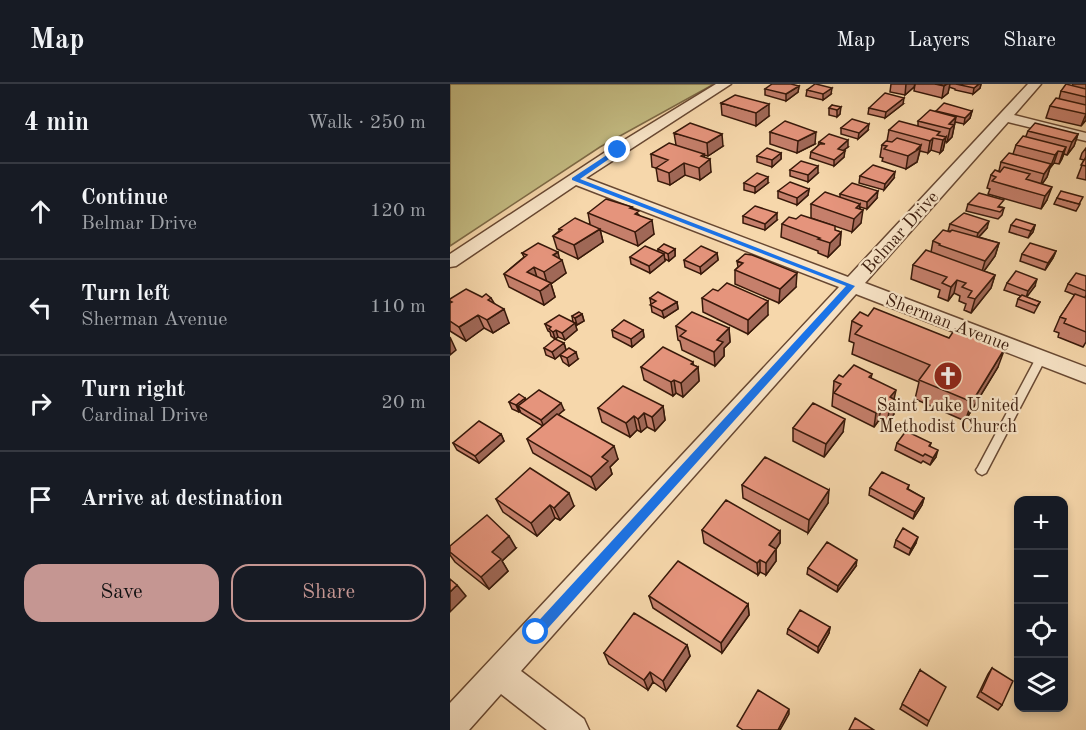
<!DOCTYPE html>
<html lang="en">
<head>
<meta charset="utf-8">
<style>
	:root { --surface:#171b24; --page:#20242c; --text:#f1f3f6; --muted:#9ea1a6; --line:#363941; --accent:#c59692 }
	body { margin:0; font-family:"Old Standard TT",serif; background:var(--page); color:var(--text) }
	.controls { position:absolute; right:18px; bottom:18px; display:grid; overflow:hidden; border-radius:12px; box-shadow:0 3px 9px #0003 }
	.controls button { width:54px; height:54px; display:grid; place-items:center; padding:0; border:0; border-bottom:2px solid var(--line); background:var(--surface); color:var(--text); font:30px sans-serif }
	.stop { position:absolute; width:18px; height:18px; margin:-14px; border:4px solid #1a73e8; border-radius:50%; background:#fff }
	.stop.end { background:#1a73e8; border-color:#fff; box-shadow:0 2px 6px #0008 }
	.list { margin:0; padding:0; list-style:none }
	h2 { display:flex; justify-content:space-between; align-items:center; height:78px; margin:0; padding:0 24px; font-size:26px }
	h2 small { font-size:20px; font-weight:400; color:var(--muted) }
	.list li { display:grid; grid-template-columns:39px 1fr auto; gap:18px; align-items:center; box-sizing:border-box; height:96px; padding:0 24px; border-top:2px solid var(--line) }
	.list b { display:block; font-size:22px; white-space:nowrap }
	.list p { margin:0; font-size:20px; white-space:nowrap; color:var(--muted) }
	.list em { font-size:20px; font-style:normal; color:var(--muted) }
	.actions { display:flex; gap:12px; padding:18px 24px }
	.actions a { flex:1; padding:14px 0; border:2px solid var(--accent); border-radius:18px; text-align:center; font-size:21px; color:var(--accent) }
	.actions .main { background:var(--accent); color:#111 }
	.icon { flex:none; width:33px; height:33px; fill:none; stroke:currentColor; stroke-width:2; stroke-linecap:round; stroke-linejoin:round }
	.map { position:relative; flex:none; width:636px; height:646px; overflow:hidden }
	header { display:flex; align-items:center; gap:36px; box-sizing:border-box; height:84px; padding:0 30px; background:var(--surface); border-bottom:2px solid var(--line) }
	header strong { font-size:28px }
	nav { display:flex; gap:33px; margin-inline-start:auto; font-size:21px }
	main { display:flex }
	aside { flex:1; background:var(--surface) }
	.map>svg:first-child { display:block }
	.green { fill:#c4bc83; stroke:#7e6a46; stroke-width:1.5 }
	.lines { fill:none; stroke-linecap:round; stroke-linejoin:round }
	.lane-casing { stroke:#684832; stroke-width:3 }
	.street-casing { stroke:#684832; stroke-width:3 }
	.lane { fill:#f9e5c8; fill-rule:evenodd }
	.street { fill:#f9e5c8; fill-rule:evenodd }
	.wall { fill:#c57f6b; stroke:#38190a; stroke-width:1.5 }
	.shaded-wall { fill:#a06857; stroke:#38190a; stroke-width:1.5 }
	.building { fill:#e5947c; stroke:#38190a; stroke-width:1.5 }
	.route { fill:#1a73e8 }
	.labels { text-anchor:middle; stroke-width:4.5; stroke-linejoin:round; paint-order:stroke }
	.street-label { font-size:18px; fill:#38190a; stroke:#f9e5c8 }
	.poi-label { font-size:18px; fill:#38190a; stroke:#f9e5c8 }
</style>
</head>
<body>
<header>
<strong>Map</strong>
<nav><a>Map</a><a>Layers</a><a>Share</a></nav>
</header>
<main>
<aside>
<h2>4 min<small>Walk · 250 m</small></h2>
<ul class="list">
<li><svg class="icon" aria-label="ahead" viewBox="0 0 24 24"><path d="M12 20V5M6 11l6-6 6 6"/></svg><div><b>Continue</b><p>Belmar Drive</p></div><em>120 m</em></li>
<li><svg class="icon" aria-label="left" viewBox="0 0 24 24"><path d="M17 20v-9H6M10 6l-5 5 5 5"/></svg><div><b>Turn left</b><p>Sherman Avenue</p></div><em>110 m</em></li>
<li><svg class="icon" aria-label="right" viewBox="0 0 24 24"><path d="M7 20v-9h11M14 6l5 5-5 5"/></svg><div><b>Turn right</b><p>Cardinal Drive</p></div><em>20 m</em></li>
<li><svg class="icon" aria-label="arrive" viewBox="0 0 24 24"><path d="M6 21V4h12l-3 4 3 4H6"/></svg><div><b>Arrive at destination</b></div></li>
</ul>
<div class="actions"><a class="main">Save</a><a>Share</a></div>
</aside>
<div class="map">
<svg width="636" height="646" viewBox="0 0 636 646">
	<rect width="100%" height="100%" fill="#f6d7ab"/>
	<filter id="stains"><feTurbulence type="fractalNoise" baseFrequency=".00333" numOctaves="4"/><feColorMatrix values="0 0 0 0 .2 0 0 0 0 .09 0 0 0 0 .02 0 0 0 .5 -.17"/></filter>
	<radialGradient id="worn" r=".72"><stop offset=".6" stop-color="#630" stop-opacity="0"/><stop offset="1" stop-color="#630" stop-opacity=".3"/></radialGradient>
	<path class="green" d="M0 0H264L150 63 0 162Z"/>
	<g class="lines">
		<g class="lane-casing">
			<path id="lane" d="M591 271 596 274 536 389 532 391 528 389 526 386 528 383 586 274Z"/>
		</g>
		<g class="street-casing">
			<path id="street" d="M266 0H281L136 94 398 193 578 0H591L564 31 636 49V57L558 38 415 199 636 283V299L406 210 71 587 134 635 139 646H97L51 610 19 646H0V619L389 203 126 101 6 182 0 183V170L163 63Z"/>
		</g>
		<use href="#lane" class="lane"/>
		<use href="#street" class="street"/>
	</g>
	<path class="wall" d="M441 0H465L464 3 455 11 440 8Z
		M465 0H531L530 4 523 10 505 6V5L499 3 498 9 492 14 464 7Z
		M623 0H636V36L631 42 596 34 600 22 609 15 611 7 622 2Z
		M349 2 348 8 336 17 315 11V5Z
		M357 6 381 10 373 16 356 12Z
		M271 19 319 32 306 42 272 31Z
		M453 20 435 34 418 30 419 24Z
		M382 21 390 30 387 33 379 31V24Z
		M486 27H522L520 34 514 40 505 38 502 53 497 58 495 57 493 66 490 69 481 66 478 69 470 67 467 78 456 85 432 77 433 74 430 73 432 61 437 57 439 46 468 42V37Z
		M391 44 418 46 408 55 391 50Z
		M578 47 628 50 624 62 617 71 614 70 609 80 604 79 600 84 597 93 592 100 597 116 591 125 538 110 540 105 537 104 541 91 549 87 551 78 563 70 566 61 576 52Z
		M320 48 365 60 347 69 320 60Z
		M224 49 273 62 258 72 254 71V73L261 88 250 96 235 91 220 101 208 97 206 84 202 83 201 70 226 61Z
		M369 58 398 63 393 66 394 73 384 82 360 74 361 68 368 62Z
		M636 64V96L627 94 634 76 630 75 632 69Z
		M331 69V75L322 83 307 78V72Z
		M340 86 368 89 358 98 340 92Z
		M410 92 444 94 434 106 409 99Z
		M294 99H318L305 109 294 106Z
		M359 105 358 111 347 121 328 114V107Z
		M390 110 427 114 417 125 410 123 411 139 402 148 361 134V120L390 113Z
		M607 114 630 120 626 127 604 120Z
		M518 120 552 123 551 124H554L552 131 548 135 516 127Z
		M182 123 183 125 190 132 204 150 188 162 150 146 153 158 128 175 107 165 103 152 109 147V145L140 140 138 129Z
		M293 132 327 136 315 146 293 139Z
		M346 135 391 148 390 161 378 173 368 169V167L331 153 332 140Z
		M500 140 537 144 529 153 549 159 545 172 534 187 545 191 541 204 521 229 514 226 516 220 509 217 510 212 504 209 498 217 488 213 490 206 461 195 463 181 481 168 483 157 500 148 501 147H498Z
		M561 141H585L583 148 578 154 559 148Z
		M208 165H225V172L219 177 215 175V177L200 189 181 180 180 173 208 168Z
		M606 167 603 174 595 186 570 177 572 170Z
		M72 169 109 174 116 189 101 200 105 213 94 221 59 203 54 190 74 173Z
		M267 169 268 176 251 190 235 183 234 176Z
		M287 177 346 203 329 219 285 200V186L288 183Z
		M636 192V211L635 213 636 214V258L633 263 608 253 609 249 604 247 610 233 625 211 615 207 618 200Z
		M557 199 585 202 576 213 590 218 584 229 566 222 568 215 571 212 554 206Z
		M268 207 318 231 298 250 253 228 252 214Z
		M32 213 41 214 44 219 59 239 43 249 34 244 16 257 0 247V215Z
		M200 214 227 218 228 225 214 234 202 228Z
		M132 230 134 237 127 241 125 240 127 246 115 256 108 253 105 255 101 252 100 248 98 247 95 240 123 238 122 232Z
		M418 232 499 254 540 251 538 257 548 283 515 337 465 315 469 298 402 270 404 259 399 257 402 237Z
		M226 242 279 244 280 258 274 264V272L265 282 232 266 230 257 228 256Z
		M162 246H193L194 253 182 263 163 253Z
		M114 259 116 266 105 275 96 271 94 264Z
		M110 271 128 275 119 282 113 278Z
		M243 281 248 283 249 297 233 313 226 309 223 312 194 296 191 283Z
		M422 290 421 294 444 315 447 317 444 330 437 340 429 336 424 343 382 322 384 297 393 293Z
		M75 314 76 316 114 326 108 330 168 375 160 383 162 390 146 406 83 369 77 355 93 342 71 329 70 327 69 328 62 325 59 318Z
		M213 322 215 336 205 347 197 343 191 348 187 346 180 353 152 338 148 324Z
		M343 344 393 348 374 373 343 357Z
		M51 350 54 357 29 379 7 366 3 359Z
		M447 359H481L480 362 486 373 480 381 473 377 471 379 445 366Z
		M292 401 378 419 358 449 293 414Z
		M459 401 458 405 474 414 472 421 463 435 419 411 420 404Z
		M46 415 124 422 110 436 105 434 87 452 53 428Z
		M252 446 330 447V459L326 465V477L316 491 310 488 308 491 254 459Z
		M446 456 466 459 459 471 444 463Z
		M0 462 66 464 52 477 58 487 39 505 5 478 0 471Z
		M406 482 387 508 357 490 358 484Z
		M199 512 298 520 299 531 272 569 203 524Z
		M380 543 379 549 368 569 337 550 338 545Z
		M237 561 240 572 216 607 203 598 198 606 159 580 154 569Z
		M542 584 552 621 548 626 527 613 538 590Z
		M470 586 479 637 477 642 450 625Z"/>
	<path class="shaded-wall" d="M456 0H465L464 3 455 11Z
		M497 0H500L498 9 492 14 494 2Z
		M529 0H531L530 4 523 10 524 4Z
		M349 2 348 8 336 17V10Z
		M382 4 381 10 373 16V10Z
		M454 14 453 20 435 34 436 28Z
		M319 20V32L306 42V29Z
		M391 23 390 30 387 33V26Z
		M522 27 520 34 514 40 515 34Z
		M636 30V36L631 42Z
		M506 33 502 53 497 58 500 45 499 40Z
		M419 40 418 46 408 55 409 49Z
		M366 48 365 60 347 69 348 57Z
		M272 50 273 62 258 72 257 59Z
		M628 50 624 62 617 71 622 58Z
		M496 53 493 66 490 69 493 56Z
		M483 54 481 66 478 69 480 57Z
		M398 56V63L387 71 388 65Z
		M471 61 467 78 456 85 458 72Z
		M616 63 612 75 609 80 613 68Z
		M395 67 394 73 384 82V76Z
		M608 67 604 79 600 84 605 71Z
		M331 69V75L322 83V76Z
		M254 70 255 79 260 75 261 88 250 96 249 84 251 72Z
		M234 79 235 91 220 101 219 89Z
		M601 80 597 93 590 103 594 90Z
		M368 82V89L358 98V91Z
		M445 88 444 94 434 106 435 100Z
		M318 93V99L305 109V103Z
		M602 103 597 116 591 125 595 112Z
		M359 105 358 111 347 121V114Z
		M428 107 427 114 417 125V118Z
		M410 120 409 129 413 126 411 139 402 148 404 135 406 124Z
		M327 129V136L315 146V140Z
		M202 136 204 150 188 162 185 148Z
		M539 137 537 144 526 156 528 149Z
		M585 141 583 148 578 154 581 147Z
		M150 145 153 158 128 175 124 161Z
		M391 148 390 161 378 173 380 159Z
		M549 159 545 172 531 191 535 177Z
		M225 165V172L219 177 218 170Z
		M606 167 603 174 595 186 598 179Z
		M108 168 110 177 112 176 116 189 101 200 105 213 94 221 90 207 98 202 94 188 103 171Z
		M267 169 268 176 251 190 250 183Z
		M214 170 215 177 200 189 199 182Z
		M84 183 88 197 77 188Z
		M347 189 346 203 329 219 330 205Z
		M545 191 541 204 521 229 525 215Z
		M587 195 585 202 576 214 578 207Z
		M507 196 504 209 498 217 501 203Z
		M318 217V231L298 250V236Z
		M227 218 228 225 214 234 212 227Z
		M54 225 59 239 43 249 37 236Z
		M132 230 134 237 127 241 125 234Z
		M28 231 34 244 16 257 9 243Z
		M125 239 127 246 115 256 112 249Z
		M279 244 280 258 274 264V272L265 282 264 268 267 256Z
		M106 246 108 253 105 255 103 248Z
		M193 246 194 253 182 263 181 255Z
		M0 253 6 266 0 271Z
		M114 259 116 266 105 275 102 268Z
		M555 264 548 283 515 337 522 318Z
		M126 268 128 275 119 282 117 274Z
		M243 278 244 287 248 283 249 297 233 313 231 299 241 280Z
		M224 296 226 309 223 312 221 298Z
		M446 306 443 320 437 327 440 313Z
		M75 314 78 321 68 322 70 327 69 328 66 321Z
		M447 317 444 330 437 340 439 327Z
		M111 319 114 326 94 343 91 336Z
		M213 322 215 336 205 347 202 333Z
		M431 323 429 336 424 343 426 329Z
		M194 329 197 343 191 348 188 335Z
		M184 332 187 346 180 353 176 339Z
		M395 335 393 348 374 373 376 360Z
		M51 350 54 357 29 379 25 372Z
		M164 362 168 375 160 383 162 390 146 406 141 393 152 373Z
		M488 366 486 373 480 381 483 374Z
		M379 406 378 419 358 449 359 436Z
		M119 409 124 422 110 436 104 424Z
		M474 414 472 421 463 435 465 428Z
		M100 421 105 434 87 452 81 439Z
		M330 447V459L326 465V477L316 491V479L319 461Z
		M59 452 66 464 52 477 58 487 39 505 31 493 42 468Z
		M468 453 466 459 459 471 461 465Z
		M310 476V488L308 491 307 479Z
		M407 476 406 482 387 508 388 502Z
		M7 501 16 512 0 528V508Z
		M298 520 299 531 272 569 271 559Z
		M380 543 379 549 368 569V563Z
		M237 561 240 572 216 607 213 597Z
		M200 588 203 598 198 606 194 596Z
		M339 625V630L330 646H328Z"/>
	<path class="building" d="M322 0H341L349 2 336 10 315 5Z
		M365 0H366L382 4 373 10 357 6Z
		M485 0H497L494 2Z
		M506 0H529L524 4Z
		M616 0 636 5V13L611 7Z
		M435 9 454 14 436 28 419 24Z
		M285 11 319 20 306 29 271 19Z
		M606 14 636 21V30L600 22Z
		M494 19 522 27 515 34 486 27Z
		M382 21 391 23 387 26 379 24Z
		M480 26 506 33 499 40 504 41 500 45 468 37Z
		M402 35 419 40 409 49 391 44Z
		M335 37 366 48 348 57 320 48Z
		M449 37 490 48 487 51 496 53 493 56 483 54 480 57 439 46Z
		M240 39 272 50 257 59 224 49Z
		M585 39 628 50 622 58 578 47Z
		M379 50 398 56 388 65 395 67 384 76 361 68 370 60H375L369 58Z
		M573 52 616 63 613 68 608 67 605 71 566 61Z
		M447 54 471 61 467 65H469L458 72 434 65 437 62 432 61 436 57 442 58Z
		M219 59 254 70 251 72 260 75 249 84 234 79 219 89 206 84 218 76 201 70Z
		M317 64 331 69 322 76 307 72Z
		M559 69 601 80 594 90 551 78Z
		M636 73V82L631 81Z
		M351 77 368 82 358 91 340 86Z
		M423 81 445 88 435 100 410 92Z
		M554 83 580 90 576 95 602 103 595 112 542 97 546 93 541 91 545 86 550 88Z
		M307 89 318 93 305 103 294 99Z
		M340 98 359 105 347 114 328 107Z
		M402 99 428 107 417 118 390 110Z
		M611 107 633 113 629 120 607 114Z
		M375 108 410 120 406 124 413 126 404 135 361 120Z
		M529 109 554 116 548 123 554 124 550 128 518 120Z
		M156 115 182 123 180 124 189 127 185 130 202 136 185 148 138 129Z
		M305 122 327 129 315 140 293 132Z
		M514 129 539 137 528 149 500 140Z
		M351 131 385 142V146L391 148 380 159 368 155 370 154 332 140 339 133 346 135Z
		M125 134 150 145 124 161 103 152 112 146 109 145Z
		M566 135 585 141 581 147 561 141Z
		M493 146 500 148 502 146 549 159 535 177 489 161 490 160 483 157Z
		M88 159 108 168 103 171 112 176 94 188 84 183 77 188 101 199 90 207 54 190 77 171 72 169Z
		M580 159 606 167 598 179 572 170Z
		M214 160 225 165 218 170 208 165Z
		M195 162 214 170 199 182 180 173Z
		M251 162 267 169 250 183 234 176Z
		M476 166 545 191 525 215 518 213 522 207 512 203 516 199 507 196 501 203 492 199 497 193 463 181Z
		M295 170 302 171 347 189 330 205 285 186 293 179 287 177Z
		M566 187 587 195 578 207 557 199Z
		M626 189 636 192V207L618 200Z
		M277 199 318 217 298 236 252 214 263 205 268 207Z
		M16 205 32 213 36 210 41 214 38 216 54 225 37 236 28 231 9 243 0 237V219L2 218 0 217V215Z
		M208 208 227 218 212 227 200 221 206 217 200 214Z
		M625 210 636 214V248L614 239 616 235 610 233Z
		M572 211 590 218 587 222 568 215Z
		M424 224 499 254 505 245 523 252 527 246 540 251 537 257 555 264 522 318 469 296 480 281 405 250 412 242 402 237 410 228 418 232Z
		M129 228 132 230 125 234 122 232Z
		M242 228 279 244 267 256 273 258 264 268 230 252 236 247 226 242Z
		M109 231 125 239 112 249 106 246 103 248 99 245 101 243 95 240Z
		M174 236 193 246 181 255 162 246Z
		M105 255 114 259 102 268 94 264Z
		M213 263 243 278 241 280 248 283 231 299 224 296 221 298 191 283Z
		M119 264 126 268 117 274 110 271Z
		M404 281 422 290 419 293 446 306 440 313 447 317 439 327 431 323 426 329 384 309 391 300 384 297 389 291 393 293Z
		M173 302 213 322 202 333 194 329 188 335 184 332 176 339 148 324Z
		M89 306 111 319 91 336 68 322Z
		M69 310 75 314 66 321 59 318Z
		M363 319 395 335 376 360 343 344Z
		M107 330 164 362 152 373 158 377 141 393 77 355Z
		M29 337 51 350 25 372 3 359Z
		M456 347 481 359 479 362 488 366 483 374 475 370 473 372 447 359Z
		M315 373 379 406 359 436 292 401Z
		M80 384 119 409 104 424 100 421 81 439 46 415Z
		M432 388 459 401 457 405 474 414 465 428 420 404Z
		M276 416 330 447 319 461 326 465 316 479 310 476 307 479 252 446Z
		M37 431 59 452 42 468 51 475 31 493 0 468V462Z
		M453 444 468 453 461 465 446 456Z
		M377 458 407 476 388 502 358 484Z
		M228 477 298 520 271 559 199 512Z
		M0 495 7 501 0 508Z
		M350 526 380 543 368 563 338 545Z
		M184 529 237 561 213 597 200 588 194 596 154 569Z
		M542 584 563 597 552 621 531 608Z
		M470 586 496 603 479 637 452 620Z
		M308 606 339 625 328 646H293L287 642Z
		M405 634 424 646H399Z"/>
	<path class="route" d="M166 65 172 66 130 95 405 202 91 552 86 554 82 552 80 548 82 544 396 202 122 96V94Z"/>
	<defs>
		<g id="church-disc" transform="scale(1.5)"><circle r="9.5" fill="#8f2418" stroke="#f9e5c8"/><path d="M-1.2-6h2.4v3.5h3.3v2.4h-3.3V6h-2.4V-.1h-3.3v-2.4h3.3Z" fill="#fff"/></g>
	</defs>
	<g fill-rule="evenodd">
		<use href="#church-disc" x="498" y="292"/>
	</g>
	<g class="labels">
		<g class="street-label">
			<text transform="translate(450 148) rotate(-48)" y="6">Belmar Drive</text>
			<text transform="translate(498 238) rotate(21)" y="6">Sherman Avenue</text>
		</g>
		<g class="poi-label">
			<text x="498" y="327">Saint Luke United<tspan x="498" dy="21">Methodist Church</tspan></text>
		</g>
	</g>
	<rect width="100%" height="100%" filter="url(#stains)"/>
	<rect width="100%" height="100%" fill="url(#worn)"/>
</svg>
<div class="controls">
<button>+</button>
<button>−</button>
<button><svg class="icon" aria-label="locate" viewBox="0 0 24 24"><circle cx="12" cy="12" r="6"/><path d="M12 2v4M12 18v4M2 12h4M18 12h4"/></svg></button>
<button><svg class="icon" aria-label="layers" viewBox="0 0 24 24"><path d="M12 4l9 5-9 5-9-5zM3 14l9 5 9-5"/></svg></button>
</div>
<div class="stop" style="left:86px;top:548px"></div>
<div class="stop end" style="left:168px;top:66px"></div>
</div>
</main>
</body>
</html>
